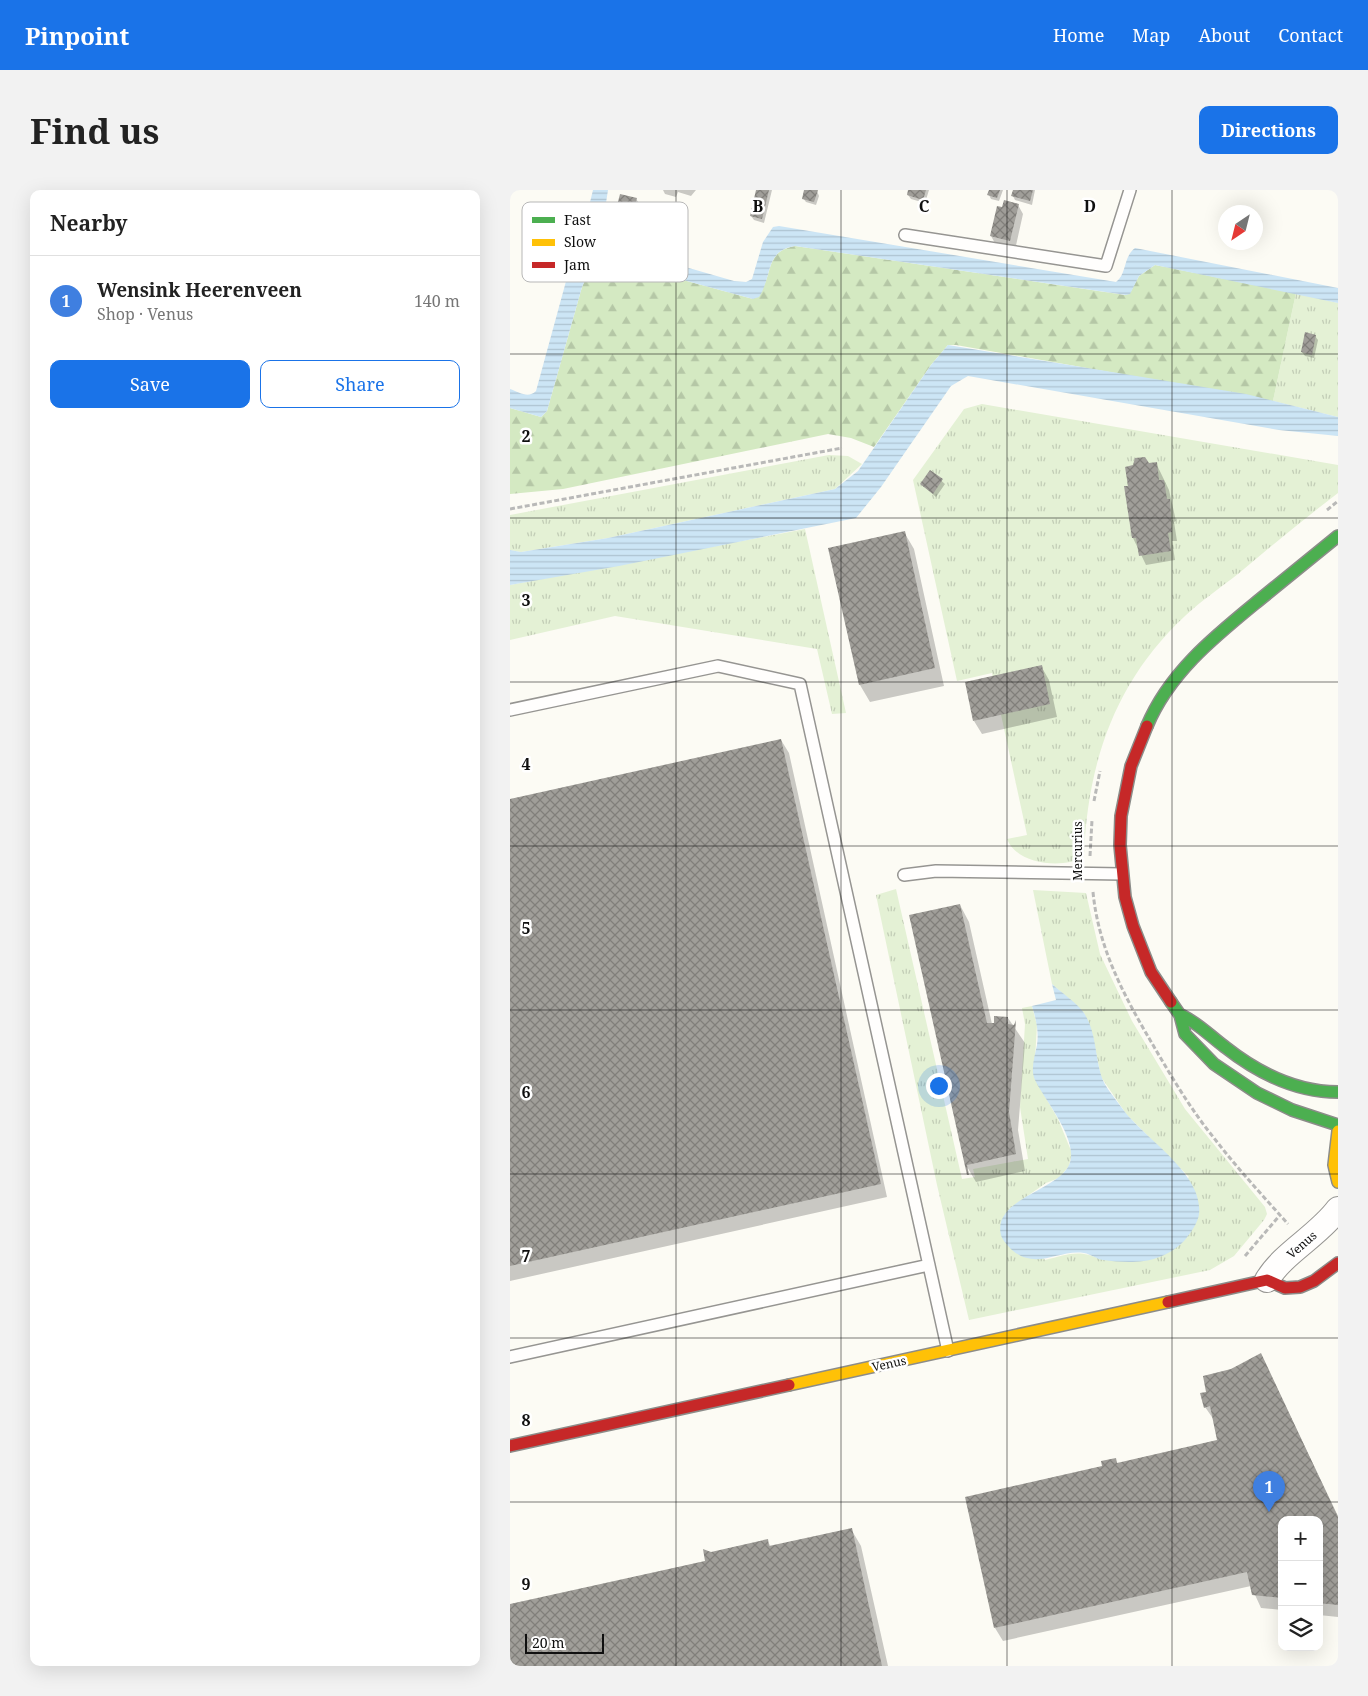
<!DOCTYPE html>
<html lang="en">
<head>
<meta charset="utf-8">
<style>
	:root { --surface:#fff; --page:#f2f2f2; --text:#222; --muted:#767676; --line:#e0e0e0; --accent:#1a73e8 }
	body { margin:0; font-family:"Noto Serif",serif; background:var(--page); color:var(--text) }
	.controls { position:absolute; right:15px; bottom:15px; display:grid; overflow:hidden; border-radius:10px; box-shadow:0 5px 20px #0002 }
	.controls button { width:45px; height:45px; display:grid; place-items:center; padding:0; border:0; border-bottom:1px solid var(--line); background:var(--surface); color:var(--text); font:25px sans-serif }
	.compass { position:absolute; left:708px; top:15px; width:45px; height:45px; border-radius:50%; background:var(--surface); box-shadow:0 5px 20px #0002; rotate:215deg }
	.scale { position:absolute; left:15px; bottom:12px; width:79px; box-sizing:border-box; padding-left:5px; border:2px solid #0f0f0f; border-top:0; font-size:14px; line-height:18px; white-space:nowrap; color:#0f0f0f; -webkit-text-stroke:4px #fff; paint-order:stroke }
	.you { position:absolute; left:428px; top:895px; width:18px; height:18px; margin:-12px; border:4px solid #fff; border-radius:50%; background:#1a73e8; box-shadow:0 0 0 8px #1a73e833 }
	.badge { display:grid; place-items:center; width:32px; height:32px; border-radius:50%; background:var(--accent); color:#fff; font-size:16px; font-weight:700 }
	.pin { position:absolute; translate:-50% -41px; filter:drop-shadow(0 1px 2px #0008) }
	.pin::after { content:''; position:absolute; top:26px; width:18px; height:15px; background:inherit; clip-path:polygon(0 0,100% 0,50% 100%) }
	.list { margin:0; padding:0; list-style:none }
	h2 { display:flex; justify-content:space-between; align-items:center; height:65px; margin:0; padding:0 20px; font-size:21px }
	h2 small { font-size:16px; font-weight:400; color:var(--muted) }
	.list li { display:grid; grid-template-columns:32px 1fr auto; gap:15px; align-items:center; box-sizing:border-box; height:90px; padding:0 20px; border-top:1px solid var(--line) }
	.list b { display:block; font-size:19px; white-space:nowrap }
	.list p { margin:0; font-size:16px; white-space:nowrap; color:var(--muted) }
	.list em { font-size:16px; font-style:normal; color:var(--muted) }
	.actions { display:flex; gap:10px; padding:15px 20px }
	.actions a { flex:1; padding:11px 0; border:1px solid var(--accent); border-radius:10px; text-align:center; font-size:18px; color:var(--accent) }
	.actions .main { background:var(--accent); color:#fff }
	.icon { flex:none; width:28px; height:28px; fill:none; stroke:currentColor; stroke-width:2; stroke-linecap:round; stroke-linejoin:round }
	.map { position:relative; flex:none; width:828px; height:1476px; overflow:hidden; border-radius:10px }
	header { display:flex; align-items:center; gap:30px; box-sizing:border-box; height:70px; padding:0 25px; background:var(--accent); color:#fff }
	header strong { font-size:24px }
	nav { display:flex; gap:28px; margin-inline-start:auto; font-size:18px }
	.intro { display:flex; align-items:center; justify-content:space-between; box-sizing:border-box; height:120px; padding:0 30px }
	h1 { margin:0; font-size:35px }
	.button { padding:12px 22px; border-radius:10px; background:var(--accent); color:#fff; font-size:18px; font-weight:700 }
	main { display:flex; gap:30px; padding:0 30px }
	aside { flex:1; background:var(--surface); border-radius:10px; box-shadow:0 5px 20px #0002 }
	.map>svg:first-child { display:block }
	.grass { fill:url(#grass-tufts) }
	.forest { fill:url(#forest-firs) }
	.water { fill:url(#water-rules) }
	.shadow { fill:#0003 }
	.building { fill:url(#building-cross-hatch) }
	.lines { fill:none; stroke-linecap:round; stroke-linejoin:round }
	.lane-casing { stroke:#969592; stroke-width:14 }
	.street-casing { stroke:#969592; stroke-width:26 }
	.fast-casing { stroke:#8c8c89; stroke-width:14 }
	.slow-casing { stroke:#8c8c89; stroke-width:14 }
	.jam-casing { stroke:#8c8c89; stroke-width:14 }
	.path { stroke:#b9b9b8; stroke-width:3; stroke-dasharray:5 2.5; stroke-linecap:butt }
	.lane { stroke:#fffefd; stroke-width:11 }
	.street { stroke:#fffefd; stroke-width:24 }
	.fast { stroke:#4caf50; stroke-width:11 }
	.slow { stroke:#ffc107; stroke-width:11 }
	.jam { stroke:#c62828; stroke-width:11 }
	.grid { fill:none; stroke:#0f0f0f; stroke-width:1; stroke-opacity:0.55 }
	.labels { text-anchor:middle; stroke-width:5; stroke-linejoin:round; paint-order:stroke }
	.street-label { font-size:12px; fill:#0f0f0f; stroke:#fff }
	.key { fill:#fff; stroke:#b7b7b7; stroke-width:1 }
	.key-label { font-size:14px; fill:#0f0f0f }
	.grid-label { font-size:16px; text-anchor:middle; font-weight:bold; fill:#0f0f0f; stroke:#fff; stroke-width:5; stroke-linejoin:round; paint-order:stroke }
</style>
</head>
<body>
<header>
<strong>Pinpoint</strong>
<nav><a>Home</a><a>Map</a><a>About</a><a>Contact</a></nav>
</header>
<div class="intro"><h1>Find us</h1><a class="button">Directions</a></div>
<main>
<aside>
<h2>Nearby<small></small></h2>
<ul class="list">
<li><span class="badge" style="background:#3f7fe0">1</span><div><b>Wensink Heerenveen</b><p>Shop · Venus</p></div><em>140 m</em></li>
</ul>
<div class="actions"><a class="main">Save</a><a>Share</a></div>
</aside>
<div class="map">
<svg width="828" height="1476" viewBox="0 0 828 1476">
	<defs>
		<pattern id="grass-tufts" width="24" height="20" patternUnits="userSpaceOnUse" patternTransform="scale(1.25)"><rect width="24" height="20" fill="#e4f1d5"/><path d="M3 7l-1-3M5 7V3M7 7l1-3M15 17l-1-3M17 17v-4M19 17l1-3" fill="none" stroke="#c2cdb6"/></pattern>
		<pattern id="forest-firs" width="22" height="20" patternUnits="userSpaceOnUse" patternTransform="scale(1.25)"><rect width="22" height="20" fill="#d4e9c2"/><path d="M5 1l3.5 6h-7zM16 11l3.5 6h-7z" fill="#b5c7a6"/></pattern>
		<pattern id="water-rules" width="6" height="5" patternUnits="userSpaceOnUse" patternTransform="scale(1.25)"><rect width="6" height="5" fill="#cce5f5"/><path d="M0 2.5h6" fill="none" stroke="#aec3d1"/></pattern>
		<pattern id="building-cross-hatch" width="8" height="8" patternUnits="userSpaceOnUse" patternTransform="scale(1.25)"><rect width="8" height="8" fill="#a09e99"/><path d="M0 0l8 8M0 8l8-8" fill="none" stroke="#817f7b"/></pattern>
	</defs>
	<rect width="100%" height="100%" fill="#fcfbf4"/>
	<path class="grass" d="M786 103 828 113V227L763 211Z
		M472 214 828 275V303C794 329 761 356 728 384 710 398 691 411 675 426 605 491 577 574 574 667 553 679 507 675 497 649L517 645 482 483 447 491 403 290 454 219Z
		M319 265 338 266 352 274 325 299 98 348 11 362 0 360V325Z
		M295 339 336 523 322 524 307 459 105 426 0 450V395Z
		M386 699 452 989 465 987 463 979 518 969 510 917 515 834 512 818 522 816 527 835 524 887 548 929 562 963 559 976 549 988 536 993 499 1019 535 1070C557 1065 568 1059 590 1069L679 987 617 925 591 887 582 843 574 823 542 794 523 700 576 703 590 764 622 831 675 919 755 1017 757 1024 754 1030 724 1066 700 1080 459 1130 427 995 366 705Z"/>
	<path class="forest" d="M285 56 615 105 620 103 629 86 645 75 786 103 763 211 446 155H438L421 175 364 257 341 248 318 244 53 299 0 304V218L31 227 37 221 72 97C81 78 87 74 107 72L243 109C267 91 250 62 285 56Z"/>
	<path class="water" d="M83 0H98L91 45 94 50 106 57 224 91 236 92 242 89 253 52 263 37 269 36 606 92C617 84 613 67 625 58L828 98V113L645 75 629 86 620 104 616 105 285 56C254 61 263 86 249 107L243 109 107 72C87 74 81 78 72 97L37 221 31 227 0 218V199C9 202 18 209 26 201L58 84 69 57Z
		M438 155 736 204 828 227V246L769 240 458 186 441 196 371 297 346 328 109 376 0 395V360L11 362 98 348 325 299 348 281 421 175Z
		M542 794C552 803 567 813 574 823 586 841 585 865 591 885 594 896 605 908 612 918 633 948 694 983 689 1024 688 1033 680 1044 674 1051 651 1074 623 1074 593 1070 586 1069 581 1064 574 1063 549 1059 526 1081 502 1060 499 1057 492 1050 491 1045 482 1009 547 1001 559 975 570 951 535 911 525 890 520 879 525 866 527 855 529 841 526 829 522 816L546 810Z"/>
	<path class="shadow" d="M153 0H186L181 6 168 2 166 7 155 4Z
		M247 0H262L254 33 244 30 241 26Z
		M295 0 307 1 309 6 306 15 296 12 293 8Z
		M400 0H419L415 13 401 9 398 5Z
		M480 0H493L489 11 481 9 479 5Z
		M504 0H525L522 15 505 10 503 6Z
		M126 9 129 13 119 51 104 47 101 43Z
		M508 15 513 24 505 60 486 55 481 46 493 19Z
		M805 146 808 150 804 168 795 166 792 162Z
		M646 273 659 300 666 331 664 332 667 351H662L665 370 636 375 623 348 620 297 639 274Z
		M420 281 435 294 426 307 411 294Z
		M394 342 404 359 434 496 360 512 350 495Z
		M531 476 539 490 547 527 472 544 464 531Z
		M271 550 279 563 377 1007 0 1091V610Z
		M450 715 459 732 482 834 498 828 515 853 508 940 515 981 466 992 456 975Z
		M751 1165 828 1326V1427L809 1425V1330H772V1420L751 1418 741 1396 493 1451 485 1438 594 1277 605 1269 608 1274 709 1251 704 1230 695 1217 698 1203Z
		M341 1339 351 1356 378 1476H0V1416L196 1371 201 1363 257 1350 261 1357Z"/>
	<path class="building" d="M246 0H259L252 29 240 26Z
		M294 0H308L304 12 292 9Z
		M398 0H416L413 10 397 5Z
		M479 0H490L487 8 477 5Z
		M503 0H523L520 11 501 6Z
		M110 4 127 8 117 47 100 43Z
		M494 10 509 14 500 51 480 46 487 16 492 17Z
		M795 142 806 145 802 165 791 162Z
		M635 267 639 273 647 272 649 290H654L657 309H660L662 342 658 343 661 361 629 366 626 348H622L614 296H618L615 277 623 275 625 268Z
		M420 280 433 289 423 304 410 294Z
		M395 341 425 478 349 495 318 358Z
		M532 475 540 514 463 531 455 492Z
		M271 549 371 994 0 1076V609Z
		M450 714 477 833H484V826L498 827V834L504 835 506 830 499 922 506 964 457 975 459 985H457L399 725Z
		M751 1163 828 1327V1415L809 1413V1330H772V1408L742 1405 737 1382 484 1438 455 1307 592 1276 591 1271 606 1268 607 1273 707 1250 700 1216 694 1218 690 1203 696 1202 693 1186 721 1179Z
		M342 1338 372 1476H0V1414L195 1371 193 1359 201 1362 258 1349 259 1356Z"/>
	<g class="lines">
		<g class="lane-casing">
			<path id="lane" d="M395 45 596 76 620 0
				M0 520 208 476 290 494 438 1161
				M394 685 426 681 612 684
				M0 1167 419 1075"/>
		</g>
		<g class="street-casing">
			<path id="street" d="M757 1090C773 1063 808 1046 828 1019"/>
		</g>
		<g class="fast-casing">
			<path id="fast" d="M637 536C659 483 704 447 748 411 774 390 801 368 828 346
				M661 812 670 825 675 844 704 874 747 903 782 920 828 935
				M671 825C688 833 700 846 715 857 748 883 785 902 828 902"/>
		</g>
		<g class="slow-casing">
			<path id="slow" d="M828 941 824 975 828 992
				M279 1195 658 1112"/>
		</g>
		<g class="jam-casing">
			<path id="jam" d="M637 536 621 576 611 626 610 655 615 707 623 736 641 782 661 812
				M658 1112 757 1090 775 1098 790 1097 804 1091 828 1073
				M0 1256 279 1195"/>
		</g>
		<path class="path" d="M0 319 332 258
			M817 320 828 311
			M584 611 590 581
			M580 666 582 630
			M583 702C588 754 610 798 636 843 657 879 678 916 704 948 727 978 753 1006 778 1034
			M735 1066 770 1025"/>
		<use href="#lane" class="lane"/>
		<use href="#street" class="street"/>
		<use href="#fast" class="fast"/>
		<use href="#slow" class="slow"/>
		<use href="#jam" class="jam"/>
	</g>
	<path class="grid" d="M166 0V1476M331 0V1476M497 0V1476M662 0V1476M0 164H828M0 328H828M0 492H828M0 656H828M0 820H828M0 984H828M0 1148H828M0 1312H828"/>
	<g class="labels">
		<g class="street-label">
			<text transform="translate(568 661) rotate(-90)" y="4">Mercurius</text>
			<text transform="translate(792 1055) rotate(-41)" y="4">Venus</text>
			<text transform="translate(379 1174) rotate(-12)" y="4">Venus</text>
		</g>
	</g>
	<rect x="12" y="12" width="166" height="80" rx="8" class="key"/>
	<rect x="22" y="27" width="23" height="6" fill="#4caf50"/>
	<rect x="22" y="49" width="23" height="7" fill="#ffc107"/>
	<rect x="22" y="72" width="23" height="6" fill="#c62828"/>
	<g class="key-label">
		<text x="54" y="35">Fast</text>
		<text x="54" y="57">Slow</text>
		<text x="54" y="80">Jam</text>
	</g>
	<g class="grid-label">
		<text x="248" y="22">B</text>
		<text x="414" y="22">C</text>
		<text x="580" y="22">D</text>
		<text x="16" y="252">2</text>
		<text x="16" y="416">3</text>
		<text x="16" y="580">4</text>
		<text x="16" y="744">5</text>
		<text x="16" y="908">6</text>
		<text x="16" y="1072">7</text>
		<text x="16" y="1236">8</text>
		<text x="16" y="1400">9</text>
	</g>
</svg>
<div class="controls">
<button>+</button>
<button>−</button>
<button><svg class="icon" aria-label="layers" viewBox="0 0 24 24"><path d="M12 4l9 5-9 5-9-5zM3 14l9 5 9-5"/></svg></button>
</div>
<svg class="compass" viewBox="-18 -18 36 36"><path d="M0-13l5 13h-10z" fill="#e53935"/><path d="M0 13l5-13h-10z" fill="#767676"/></svg>
<div class="scale">20 m</div>
<div class="you"></div>
<div class="pin badge" style="left:759px;top:1322px;background:#3f7fe0">1</div>
</div>
</main>
</body>
</html>
